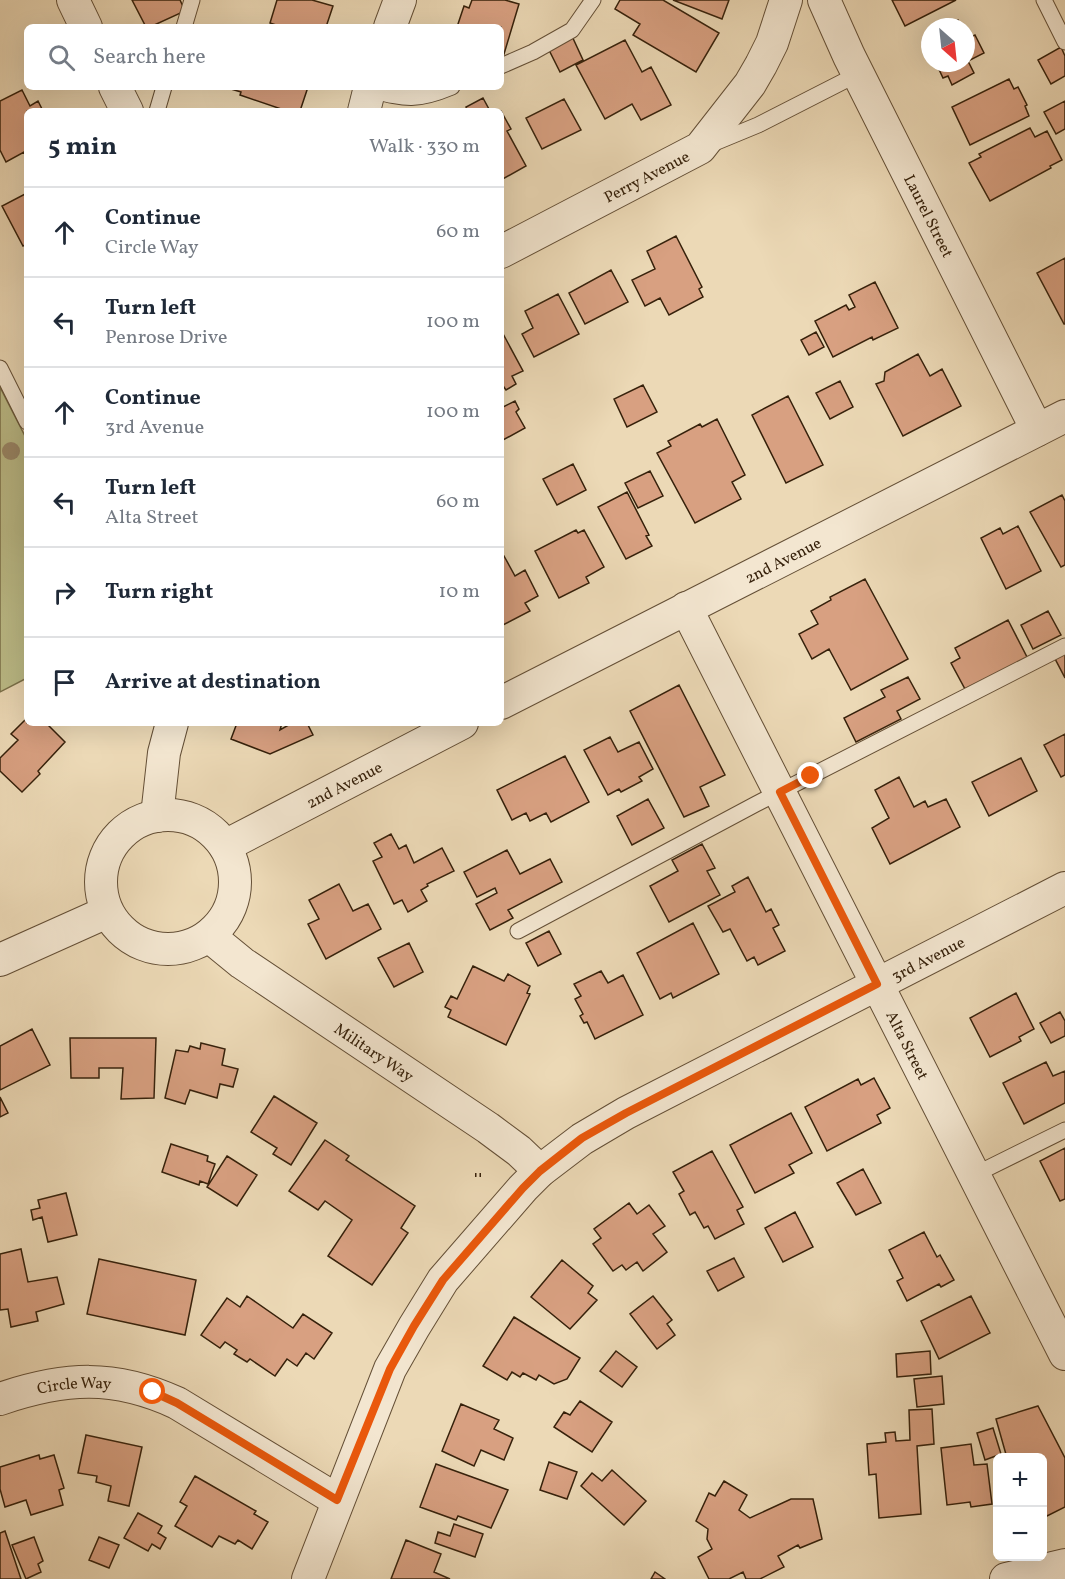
<!DOCTYPE html>
<html lang="en">
<head>
<meta charset="utf-8">
<style>
	:root { --surface:#fff; --page:#f6f6f7; --text:#1f2937; --muted:#747a83; --line:#e0e1e3 }
	body { margin:0; font-family:Vollkorn,serif; background:var(--page); color:var(--text) }
	.controls { position:absolute; right:18px; bottom:18px; display:grid; overflow:hidden; border-radius:9px; box-shadow:0 6px 24px #0002 }
	.controls button { width:54px; height:54px; display:grid; place-items:center; padding:0; border:0; border-bottom:2px solid var(--line); background:var(--surface); color:var(--text); font:30px sans-serif }
	.compass { position:absolute; left:921px; top:18px; width:54px; height:54px; border-radius:50%; background:var(--surface); box-shadow:0 6px 24px #0002; rotate:153deg }
	.stop { position:absolute; width:18px; height:18px; margin:-14px; border:4px solid #ea580c; border-radius:50%; background:#fff }
	.stop.end { background:#ea580c; border-color:#fff; box-shadow:0 2px 6px #0008 }
	.list { margin:0; padding:0; list-style:none }
	h2 { display:flex; justify-content:space-between; align-items:center; height:78px; margin:0; padding:0 24px; font-size:26px }
	h2 small { font-size:20px; font-weight:400; color:var(--muted) }
	.list li { display:grid; grid-template-columns:39px 1fr auto; gap:18px; align-items:center; box-sizing:border-box; height:90px; padding:0 24px; border-top:2px solid var(--line) }
	.list b { display:block; font-size:22px; white-space:nowrap }
	.list p { margin:0; font-size:20px; white-space:nowrap; color:var(--muted) }
	.list em { font-size:20px; font-style:normal; color:var(--muted) }
	.icon { flex:none; width:33px; height:33px; fill:none; stroke:currentColor; stroke-width:2; stroke-linecap:round; stroke-linejoin:round }
	.map { position:relative; flex:none; width:1065px; height:1579px; overflow:hidden }
	.search { position:absolute; background:var(--surface); box-shadow:0 6px 24px #0002; left:24px; top:24px; width:480px; height:66px; display:flex; align-items:center; gap:15px; box-sizing:border-box; padding:0 21px; border-radius:9px; color:var(--muted); font-size:22px }
	.panel { position:absolute; background:var(--surface); box-shadow:0 6px 24px #0002; left:24px; top:108px; width:480px; height:618px; border-radius:9px }
	.map>svg:first-child { display:block }
	.green { fill:#bdbe8a; stroke:#7a704a; stroke-width:1.5 }
	.building { fill:#d8a081; stroke:#36210b; stroke-width:1.5 }
	.lines { fill:none; stroke-linecap:round; stroke-linejoin:round }
	.lane-casing { stroke:#644f36; stroke-width:17 }
	.street-casing { stroke:#644f36; stroke-width:34 }
	.path { stroke:#36210b; stroke-width:4; stroke-dasharray:1.5 3; stroke-linecap:butt }
	.lane { stroke:#f3e6d0; stroke-width:15 }
	.street { stroke:#f3e6d0; stroke-width:32 }
	.tree { fill:#9b896a }
	.route { stroke:#ea580c; stroke-width:8 }
	.labels { text-anchor:middle; stroke-width:4.5; stroke-linejoin:round; paint-order:stroke }
	.street-label { font-size:16px; fill:#36210b; stroke:#f3e6d0 }
</style>
</head>
<body>
<div class="map">
<svg width="1065" height="1579" viewBox="0 0 1065 1579">
	<rect width="100%" height="100%" fill="#ecd9b6"/>
	<filter id="stains"><feTurbulence type="fractalNoise" baseFrequency=".00333" numOctaves="4"/><feColorMatrix values="0 0 0 0 .2 0 0 0 0 .09 0 0 0 0 .02 0 0 0 .5 -.17"/></filter>
	<radialGradient id="worn" r=".72"><stop offset=".6" stop-color="#630" stop-opacity="0"/><stop offset="1" stop-color="#630" stop-opacity=".3"/></radialGradient>
	<path class="green" d="M0 387 27 440V678L0 692Z"/>
	<path class="building" d="M132 0H180L185 11 150 27H146Z
		M277 0H312L333 6 326 27H282L270 23Z
		M472 0H505L519 4 504 54 501 53V27H457L464 6 469 8Z
		M620 0H663L719 33 696 72 633 35 640 24 615 9Z
		M673 0H729L722 19Z
		M892 0H956L905 26Z
		M958 20 961 27H944Z
		M571 34 583 60 560 72 547 46Z
		M975 35 984 53 968 61 974 73 952 85 948 76 943 78 936 63H966V36L967 39Z
		M625 40 642 72 651 67 671 105 641 120 632 104 605 119 576 65Z
		M1061 47 1065 56V76L1051 84 1038 60Z
		M1009 79 1014 89 1018 87 1027 105 1025 106 1029 116 970 145 952 107Z
		M232 87H308L300 111H287L240 95 241 92 231 89Z
		M22 90 30 106 38 101 43 111H27V158L24 152 6 162 0 150V101Z
		M483 98 490 111H468L466 107Z
		M564 99 581 130 542 149 526 118Z
		M1065 101V129L1056 134 1044 112Z
		M500 111H501L511 129 507 131 526 166 501 180Z
		M1030 128 1035 137 1047 131 1062 160 1050 166 1051 168 990 201 969 163 981 157 979 154Z
		M27 193V244L23 246 2 206Z
		M676 236 702 287 699 289 703 297 669 315 660 298 645 306 632 280 655 269 647 251Z
		M1065 258V324H1064L1037 273Z
		M611 270 628 302 585 324 569 293Z
		M875 282 898 328 873 340 872 337 833 357 815 321 846 305 849 310 855 307 849 295Z
		M558 294 579 334 534 357 522 334 533 328 525 311Z
		M501 330 523 371 512 376 516 384 506 390 501 383Z
		M816 332 824 347 809 355 801 340Z
		M918 354 930 376 942 369 961 406 903 436 876 384 884 381 885 372Z
		M840 381 853 407 830 419 816 393Z
		M643 385 657 412 627 427 614 399Z
		M788 396 823 465 786 483 752 415Z
		M515 401 519 409 516 412 525 428 503 440 501 436V408Z
		M717 419 745 475 732 482 741 499 695 523 657 453 671 446 668 441 700 424 702 427Z
		M573 464 586 490 557 505 543 479Z
		M650 471 663 496 638 508 625 483Z
		M627 492 649 535 646 536 652 546 626 559 598 507Z
		M1062 495 1065 501V565L1061 567 1030 512Z
		M1018 526 1041 571 1006 589 981 538 1000 528 1003 534Z
		M576 530 578 533 584 530 604 567 586 577 589 583 559 598 535 551Z
		M504 556 515 576 525 570 538 596 525 603 530 611 501 626V558Z
		M865 579 908 659 851 690 829 649 812 659 799 634 818 624 811 611 831 600 830 597Z
		M1048 611 1061 635 1033 649 1021 625Z
		M1008 620 1028 659 965 689 951 663 960 658 955 648Z
		M1065 646V678L1052 653Z
		M908 677 920 699 897 711 901 719 856 742 844 718 885 697 881 690Z
		M679 685 725 775 700 787 709 806 684 817 630 711Z
		M27 718V723H46L65 742 38 771 40 774 22 792 0 771V758L18 740 11 734Z
		M237 723H282L280 730 292 723H307L313 735 270 754 231 739Z
		M1065 734V775L1061 777 1044 745Z
		M610 737 618 752 639 742 653 769 639 777 642 781 621 792 619 789 608 795 584 750Z
		M565 756 589 802 551 822 546 813 530 821 526 813 512 820 497 790Z
		M1021 758 1037 791 989 816 972 782Z
		M899 777 914 807 925 801 928 807 946 799 960 827 890 864 872 828 889 818 875 790Z
		M648 799 664 828 632 845 617 816Z
		M391 834 399 849 406 845 414 863 442 848 454 871 427 884 428 886 421 890 427 901 408 912 402 900 394 904 373 861 382 857 374 843Z
		M702 844 715 868 707 871 720 895 669 922 650 886 678 871 672 860Z
		M507 850 520 874 550 859 562 882 508 910 513 918 490 930 476 904 497 893 495 888 477 897 464 872Z
		M748 877 766 912 771 909 779 925 773 928 785 951 758 965 754 957 747 961 730 929 723 932 708 906 735 892 732 886Z
		M339 884 353 911 368 904 381 929 326 959 308 924 319 919 309 900Z
		M693 923 719 974 673 998 671 993 660 999 637 953Z
		M549 931 561 954 538 966 526 943Z
		M409 943 423 972 394 987 378 958Z
		M473 966 504 981 508 974 530 986 527 993 530 994 506 1045 448 1017 451 1010 445 1007 451 996 457 999Z
		M601 971 608 983 623 975 643 1015 595 1039 587 1022 584 1023 580 1016 583 1014 575 999 581 996 574 984Z
		M1016 993 1034 1029 1019 1037 1021 1041 990 1057 970 1018Z
		M1060 1012 1065 1021V1036L1051 1043 1040 1023Z
		M32 1029 50 1065 0 1090V1046Z
		M70 1038H156L154 1098 121 1099 123 1068H99V1078H71Z
		M201 1043 225 1049 222 1065 238 1069 233 1087 220 1084 217 1098 190 1090 185 1104 165 1098 176 1050 188 1052 190 1046 200 1049Z
		M1046 1062 1053 1076 1065 1071V1103L1024 1124 1003 1083Z
		M874 1078 890 1108 877 1115 881 1123 827 1151 805 1107 858 1079 861 1085Z
		M274 1096 317 1123 291 1165 273 1154 277 1148 251 1132Z
		M0 1097 8 1113 0 1117Z
		M791 1113 812 1153 789 1165 794 1173 755 1193 730 1145Z
		M325 1140 349 1156 346 1160 415 1206 401 1228 408 1233 372 1285 328 1256 352 1220 325 1201 318 1210 289 1191Z
		M171 1144 208 1156 207 1161 215 1164 208 1184 200 1181 199 1185 162 1172Z
		M1065 1148V1199L1060 1201 1040 1161Z
		M712 1151 743 1207 737 1210 744 1224 715 1239 708 1226 704 1228 695 1212 690 1215 679 1194 684 1191 673 1172Z
		M227 1156 257 1175 237 1206 207 1187Z
		M863 1169 881 1203 856 1215 837 1183Z
		M66 1193 77 1235 48 1242 42 1217 33 1220 31 1210 40 1208 38 1200Z
		M629 1203 637 1214 649 1205 665 1226 653 1234 667 1252 643 1271 637 1262 626 1270 622 1265 613 1271 593 1244 601 1238 594 1229Z
		M795 1212 813 1247 783 1262 765 1228Z
		M924 1232 937 1257 940 1255 954 1280 941 1287 939 1284 907 1301 897 1281 903 1278 889 1250Z
		M21 1249 28 1282 57 1277 64 1304 36 1312 38 1321 11 1327 8 1309 0 1310V1254Z
		M734 1258 744 1277 718 1291 707 1271Z
		M99 1259 196 1280 185 1335 87 1314Z
		M562 1260 593 1286 588 1293 597 1300 570 1329 531 1297Z
		M247 1296 293 1328 303 1314 332 1333 314 1359 306 1353 297 1366 287 1359 275 1376 250 1359 247 1362 234 1354 237 1350 225 1342 220 1348 201 1335 227 1298 240 1307Z
		M653 1296 672 1320 667 1324 675 1335 657 1349 630 1314Z
		M971 1296 990 1333 939 1359 921 1321Z
		M514 1317 580 1358 567 1379 554 1384 539 1375 536 1380 523 1373 520 1377 512 1372 507 1380 483 1366Z
		M616 1351 637 1367 622 1387 600 1371Z
		M930 1351 931 1374 897 1377 896 1354Z
		M942 1376 944 1404 917 1407 914 1379Z
		M580 1401 612 1422 592 1452 554 1427 564 1412 570 1415Z
		M461 1404 499 1420 494 1429 513 1438 504 1460 481 1450 474 1466 442 1451Z
		M1038 1406 1065 1458V1507L1047 1516 1042 1508V1458H1007L996 1419Z
		M932 1409 934 1444 917 1446 921 1514 879 1518 876 1474 869 1475 867 1444 886 1442 885 1433 895 1432 896 1441 910 1440 909 1410Z
		M993 1428 1001 1454 985 1460 977 1433Z
		M86 1435 142 1447 129 1506 108 1501 111 1486 96 1482 97 1476 78 1473Z
		M971 1444 974 1465 987 1464 992 1504 971 1507 970 1502 947 1505 941 1448Z
		M39 1455 40 1459 54 1455 64 1488 59 1490 63 1505 31 1515 26 1500 5 1507 0 1489V1467Z
		M549 1462 577 1472 567 1499 540 1490Z
		M436 1464 508 1490 491 1528 458 1516 456 1520 420 1507Z
		M612 1470 646 1501 624 1525 581 1486 592 1473 602 1481Z
		M195 1476 256 1511 254 1514 268 1522 252 1549 238 1540 235 1544 219 1536 212 1547 175 1526 187 1506 180 1502Z
		M724 1481 747 1495 739 1510 750 1518 791 1499H813L822 1539 800 1548 798 1545 778 1556 784 1567 760 1579H746L743 1572 729 1579H709L698 1557 712 1549 707 1539 708 1529 696 1521 709 1493 715 1496Z
		M138 1513 162 1526 158 1533 166 1538 160 1549 152 1544 148 1551 124 1538Z
		M454 1524 483 1534 475 1557 435 1543 438 1532 450 1536Z
		M5 1531 21 1579H0V1533Z
		M34 1537 43 1561 38 1564 41 1572 26 1579 12 1545Z
		M99 1537 119 1545 109 1568 89 1560Z
		M406 1540 441 1554 434 1572 450 1579H391Z
		M655 1572 665 1579H651Z"/>
	<g class="lines">
		<g class="lane-casing">
			<path id="lane" d="M1044 0 1065 42
				M184 27 192 0
				M501 66 533 52 572 30 593 0
				M369 90C406 99 416 102 452 87
				M157 111 164 87
				M712 144 758 125 858 74
				M0 368 27 422
				M518 931 756 804 1065 646
				M974 1175 1065 1130"/>
		</g>
		<g class="street-casing">
			<g id="street">
				<path d="M73 0 86 27"/>
				<path id="s1" d="M824 0 849 56 1037 430"/>
				<path d="M390 27 400 0"/>
				<path d="M115 87 127 111"/>
				<path d="M364 111 370 87"/>
				<path id="s2" d="M501 252 700 148 750 84 761 65 772 43 786 0"/>
				<path id="s3" d="M686 608 1065 1354"/>
				<path id="s4" d="M501 703 1065 416"/>
				<circle cx="168" cy="882" r="67"/>
				<path d="M157 816 164 753 172 723"/>
				<path id="s5" d="M225 846 462 723"/>
				<path id="s6" d="M209 936 242 963 488 1128 519 1151 540 1171"/>
				<path d="M0 960 107 912"/>
				<path id="s7" d="M0 1399C65 1377 114 1374 177 1403L337 1500"/>
				<path id="s8" d="M308 1579 390 1369 414 1327 443 1280 523 1188 540 1171 582 1139 626 1113 1065 888"/>
				<path d="M1006 1579 1065 1565"/>
			</g>
		</g>
		<path class="path" d="M475 1175H484"/>
		<use href="#lane" class="lane"/>
		<use href="#street" class="street"/>
	</g>
	<circle class="tree" cx="11" cy="451" r="9"/>
	<g class="lines">
		<path class="route" d="M153 1392 177 1403 337 1500 390 1369 414 1326 443 1280 523 1188 540 1171 582 1138 626 1113 877 984 780 792 811 776"/>
	</g>
	<g class="labels">
		<g class="street-label">
			<text dy="6" stroke="none"><textPath href="#s2" startOffset="164">Perry Avenue</textPath></text>
			<text dy="6" stroke="none"><textPath href="#s1" startOffset="240">Laurel Street</textPath></text>
			<text dy="6" stroke="none"><textPath href="#s4" startOffset="316">2nd Avenue</textPath></text>
			<text dy="6" stroke="none"><textPath href="#s5" startOffset="134">2nd Avenue</textPath></text>
			<text dy="6" stroke="none"><textPath href="#s8" startOffset="918">3rd Avenue</textPath></text>
			<text dy="6" stroke="none"><textPath href="#s3" startOffset="490">Alta Street</textPath></text>
			<text dy="6" stroke="none"><textPath href="#s6" startOffset="202">Military Way</textPath></text>
			<text dy="6" stroke="none"><textPath href="#s7" startOffset="76">Circle Way</textPath></text>
		</g>
	</g>
	<rect width="100%" height="100%" filter="url(#stains)"/>
	<rect width="100%" height="100%" fill="url(#worn)"/>
</svg>
<div class="controls">
<button>+</button>
<button>−</button>
</div>
<svg class="compass" viewBox="-18 -18 36 36"><path d="M0-13l5 13h-10z" fill="#e53935"/><path d="M0 13l5-13h-10z" fill="#747a83"/></svg>
<div class="stop" style="left:153px;top:1392px"></div>
<div class="stop end" style="left:811px;top:776px"></div>
<div class="search"><svg class="icon" aria-label="search" viewBox="0 0 24 24"><circle cx="10" cy="10" r="6"/><path d="M15 15l6 6"/></svg>Search here</div>
<section class="panel">
<h2>5 min<small>Walk · 330 m</small></h2>
<ul class="list">
<li><svg class="icon" aria-label="ahead" viewBox="0 0 24 24"><path d="M12 20V5M6 11l6-6 6 6"/></svg><div><b>Continue</b><p>Circle Way</p></div><em>60 m</em></li>
<li><svg class="icon" aria-label="left" viewBox="0 0 24 24"><path d="M17 20v-9H6M10 6l-5 5 5 5"/></svg><div><b>Turn left</b><p>Penrose Drive</p></div><em>100 m</em></li>
<li><svg class="icon" aria-label="ahead" viewBox="0 0 24 24"><path d="M12 20V5M6 11l6-6 6 6"/></svg><div><b>Continue</b><p>3rd Avenue</p></div><em>100 m</em></li>
<li><svg class="icon" aria-label="left" viewBox="0 0 24 24"><path d="M17 20v-9H6M10 6l-5 5 5 5"/></svg><div><b>Turn left</b><p>Alta Street</p></div><em>60 m</em></li>
<li><svg class="icon" aria-label="right" viewBox="0 0 24 24"><path d="M7 20v-9h11M14 6l5 5-5 5"/></svg><div><b>Turn right</b></div><em>10 m</em></li>
<li><svg class="icon" aria-label="arrive" viewBox="0 0 24 24"><path d="M6 21V4h12l-3 4 3 4H6"/></svg><div><b>Arrive at destination</b></div></li>
</ul>
</section>
</div>
</body>
</html>
